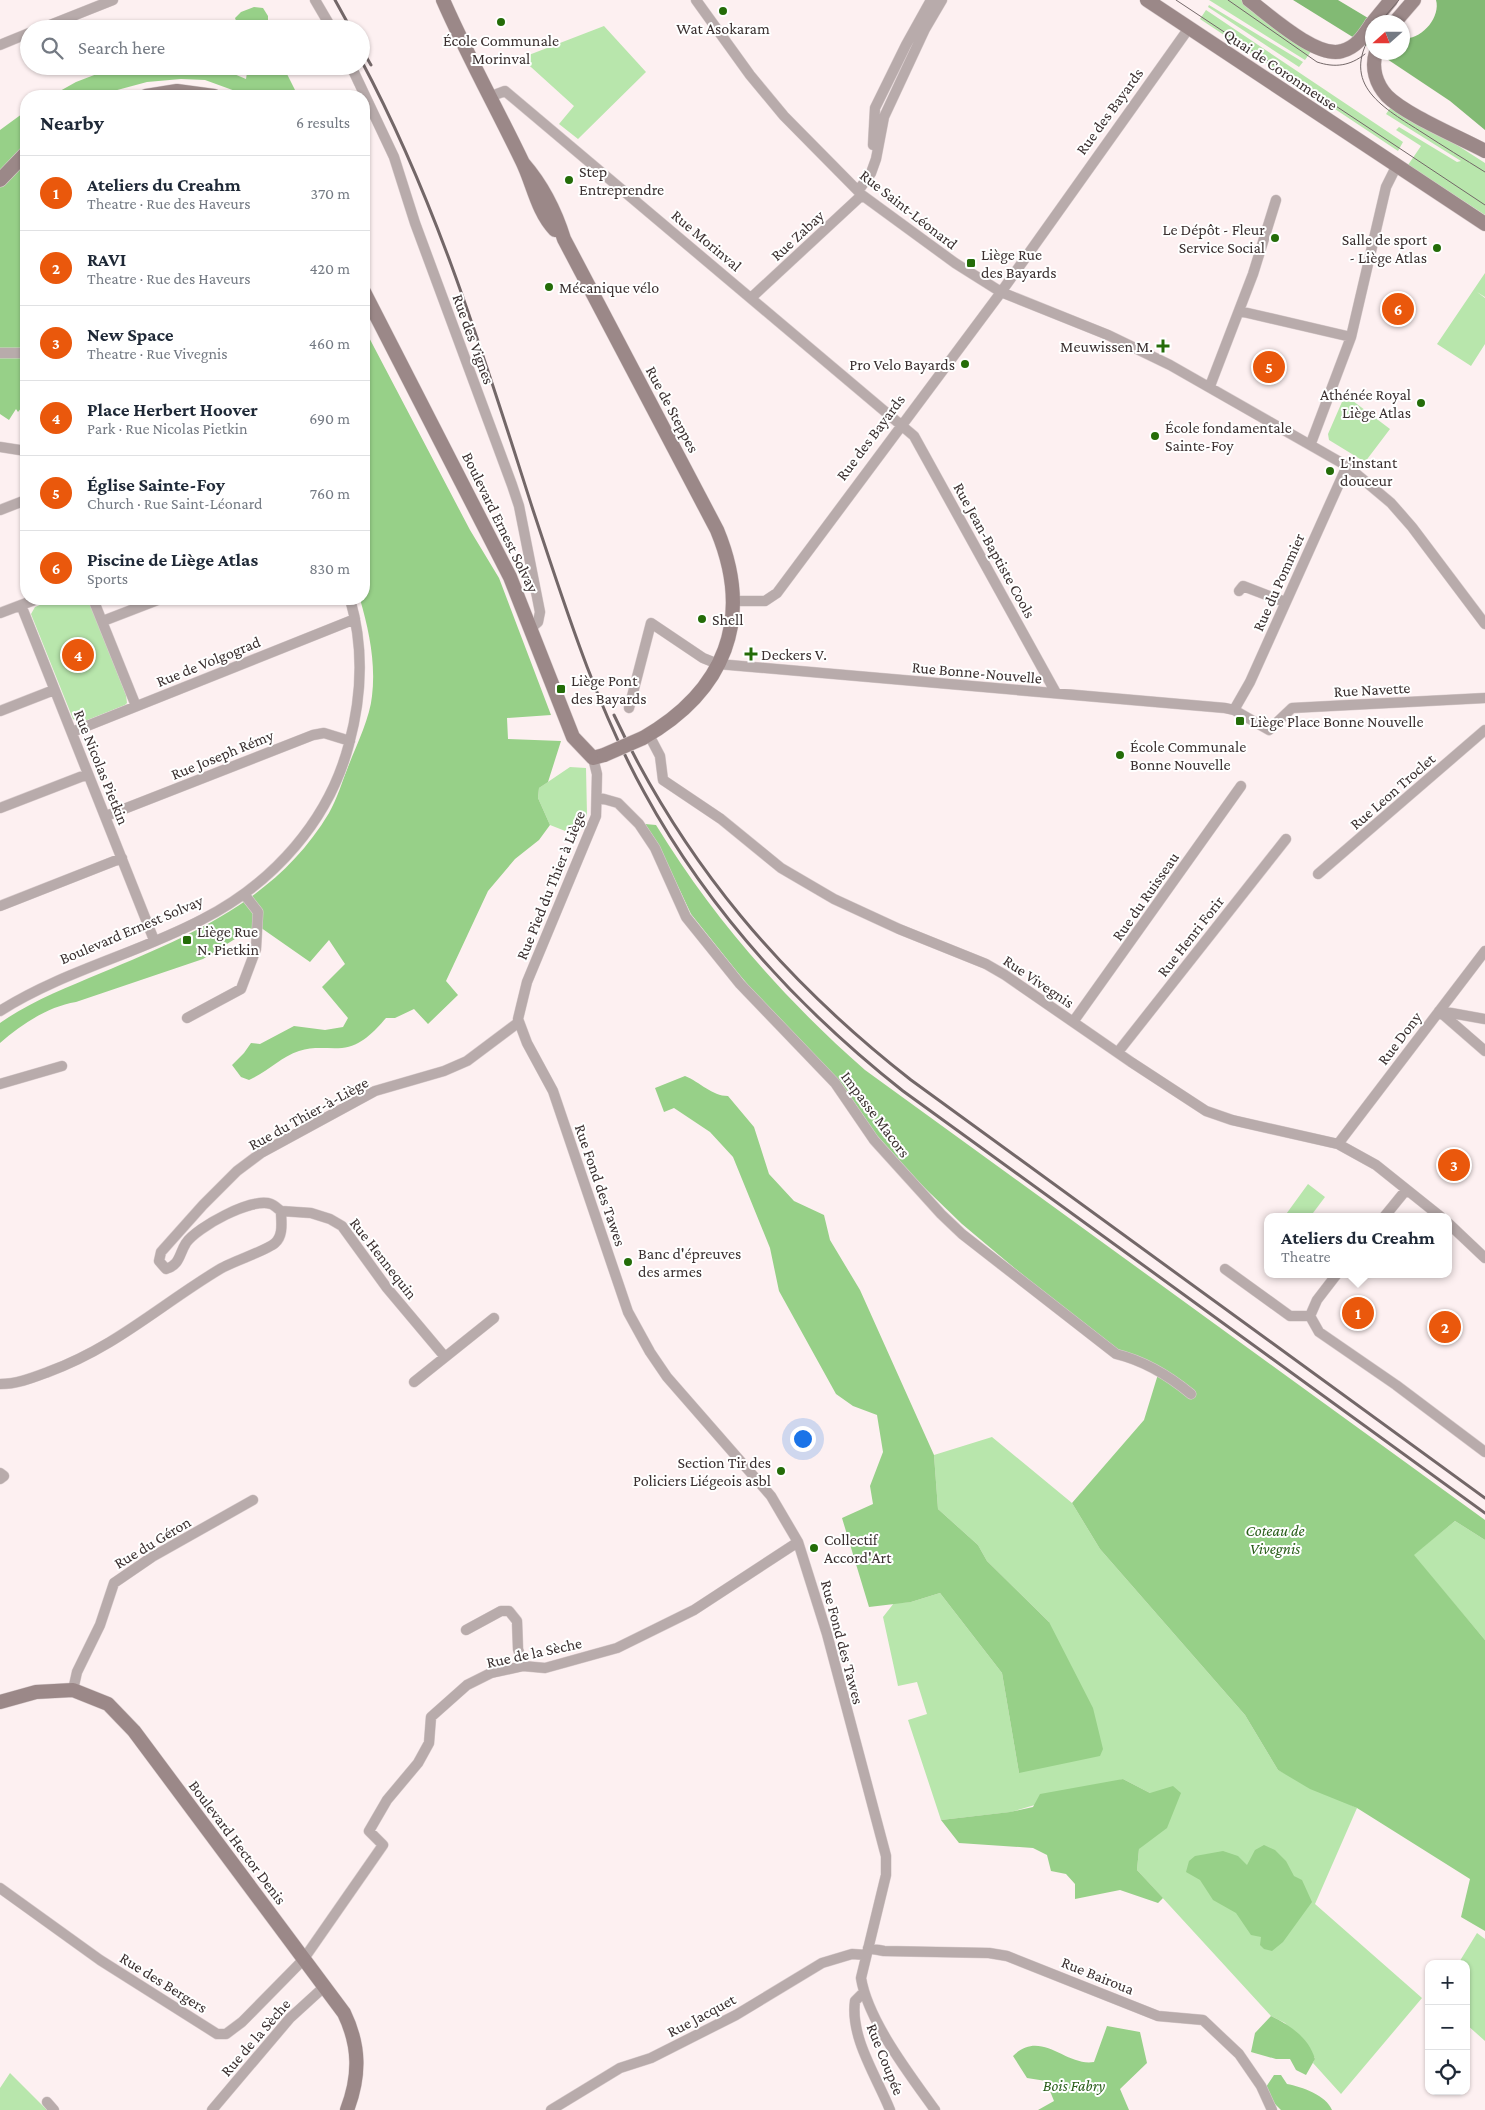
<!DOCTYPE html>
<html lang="en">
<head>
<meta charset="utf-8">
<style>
	:root { --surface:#fff; --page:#f2f2f3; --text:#1f2937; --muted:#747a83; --line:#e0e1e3; --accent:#ea580c }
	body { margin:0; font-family:"Crimson Pro",serif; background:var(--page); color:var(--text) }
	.controls { position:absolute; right:15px; bottom:15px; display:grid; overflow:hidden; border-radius:10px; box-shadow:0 1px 4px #0004 }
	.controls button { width:45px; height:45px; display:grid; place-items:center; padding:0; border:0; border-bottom:1px solid var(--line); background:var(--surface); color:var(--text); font:25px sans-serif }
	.compass { position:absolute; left:1365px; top:15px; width:45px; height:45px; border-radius:50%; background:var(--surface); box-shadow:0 1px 4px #0004; rotate:249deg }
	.you { position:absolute; left:802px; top:1438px; width:18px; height:18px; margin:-12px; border:4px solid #fff; border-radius:50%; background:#1a73e8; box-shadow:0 0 0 8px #1a73e833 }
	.badge { display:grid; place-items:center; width:32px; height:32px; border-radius:50%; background:var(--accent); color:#fff; font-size:16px; font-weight:700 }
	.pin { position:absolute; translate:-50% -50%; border:2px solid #fff; box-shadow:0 1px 5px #0006 }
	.popup { position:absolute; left:1264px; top:1213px; width:188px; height:65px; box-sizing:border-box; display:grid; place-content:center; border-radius:10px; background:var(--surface); filter:drop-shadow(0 1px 4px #0005); font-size:16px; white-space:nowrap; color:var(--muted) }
	.popup b { font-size:19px; color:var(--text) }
	.popup::after { content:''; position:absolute; left:50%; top:100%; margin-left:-10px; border:10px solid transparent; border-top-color:var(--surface) }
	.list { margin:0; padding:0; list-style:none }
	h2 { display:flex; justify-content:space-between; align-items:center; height:65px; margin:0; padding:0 20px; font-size:21px }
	h2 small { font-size:16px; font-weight:400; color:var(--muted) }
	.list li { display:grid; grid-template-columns:32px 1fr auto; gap:15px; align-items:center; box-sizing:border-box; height:75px; padding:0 20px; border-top:1px solid var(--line) }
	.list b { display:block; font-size:19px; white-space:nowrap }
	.list p { margin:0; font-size:16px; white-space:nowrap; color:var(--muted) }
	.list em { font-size:16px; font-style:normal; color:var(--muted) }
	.icon { flex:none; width:28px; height:28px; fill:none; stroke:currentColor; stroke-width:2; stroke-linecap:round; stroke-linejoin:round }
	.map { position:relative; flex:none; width:1485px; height:2110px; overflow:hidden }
	.search { position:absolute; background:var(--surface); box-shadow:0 1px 4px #0004; left:20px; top:20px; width:350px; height:55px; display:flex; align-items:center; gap:12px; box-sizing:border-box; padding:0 18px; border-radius:28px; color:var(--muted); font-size:19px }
	.panel { position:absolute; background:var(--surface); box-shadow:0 1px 4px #0004; left:20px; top:90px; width:350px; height:515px; border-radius:20px }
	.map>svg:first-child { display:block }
	.green { fill:#b8e6ac }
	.forest { fill:#97d088 }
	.water { fill:#82ba74 }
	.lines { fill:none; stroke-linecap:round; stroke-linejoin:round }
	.street-casing { stroke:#dacdce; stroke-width:11 }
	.secondary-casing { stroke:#dacdce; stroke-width:15 }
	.street { stroke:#b8abab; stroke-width:10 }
	.secondary { stroke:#9b8888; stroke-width:14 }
	.tram { stroke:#736768; stroke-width:1 }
	.rail { stroke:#736768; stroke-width:3 }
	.secondary-bridge-casing { stroke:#dacdce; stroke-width:15; stroke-linecap:butt }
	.secondary-bridge { stroke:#9b8888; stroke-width:14 }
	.poi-dot { fill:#246c08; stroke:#fff; stroke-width:2 }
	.labels { text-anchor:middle; stroke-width:4; stroke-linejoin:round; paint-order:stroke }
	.poi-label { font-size:16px; fill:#3b3030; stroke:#fff; text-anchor:start }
	.street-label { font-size:16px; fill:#3b3030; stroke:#fff }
	.park-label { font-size:16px; font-style:italic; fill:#295e19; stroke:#fff }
</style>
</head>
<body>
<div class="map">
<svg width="1485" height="2110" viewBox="0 0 1485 2110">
	<rect width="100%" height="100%" fill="#fdf0f1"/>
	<path class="green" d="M1209 0H1243L1312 50 1305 60Z
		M1209 5 1303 62 1299 67 1208 7Z
		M1206 10 1403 142 1398 151 1200 19Z
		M604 26 646 72 578 139 559 124 574 106 521 58Z
		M1393 104 1485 163V215L1408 165 1421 146 1396 130 1399 127 1457 162 1461 161 1386 114Z
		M1485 273V297L1477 292 1485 298V344L1471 366 1437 344Z
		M1345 395 1390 429 1365 462 1329 440 1328 434Z
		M54 599H88L126 695 127 703 125 705 80 723 73 719 31 614 35 607Z
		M570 767 586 768 587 815 578 836 550 825 538 798 539 788Z
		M1308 1184 1325 1197 1310 1217H1284Z
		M992 1437 1072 1503 1100 1549 1245 1715 1278 1770 1357 1808 1315 1904 1422 1998 1341 2094 1313 2063 1315 2058 1285 2023 1271 2016 1137 1870 1139 1849 1150 1793 1123 1779 1011 1812 941 1820 908 1720 927 1714 917 1682 898 1686 883 1617 894 1603 911 1602 940 1593 1002 1673 1019 1773 1049 1622 987 1561 978 1545 938 1509 934 1455Z
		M1455 1521 1485 1540V1640L1413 1555Z
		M1477 1933 1485 1939V2041L1466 2024V1964H1458Z
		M10 2073 47 2110H0V2088Z"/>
	<path class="forest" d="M254 7 263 8 268 16V29H239L235 18 241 12Z
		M104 66H215L246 79 248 66H283L298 96H249L205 80 181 79 147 82 95 96H51L76 82 102 72Z
		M26 111V415L22 407 18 412 16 409 9 420 0 414V130Z
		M364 328 470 530 499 578 551 715 507 718 508 739 561 741 548 782 539 788 538 798 550 825 539 840 515 859 488 891 446 981 458 995 428 1024 414 1009 395 1018H386C374 1032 361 1046 342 1048 327 1049 314 1046 299 1051 281 1057 267 1072 249 1080L241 1077 232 1065 244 1053 251 1043 260 1044 294 1026 325 1030 343 1027 348 1018 322 987 345 964 329 940 310 962 257 925 203 959 76 1002C47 1007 22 1024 0 1043V1023C31 1001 66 988 101 973 191 935 277 900 329 813 337 799 342 782 348 767 356 746 370 718 372 696 376 663 369 630 360 599H364Z
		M645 824 656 825C713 918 783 998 865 1070L1485 1520V1540L1455 1521 1414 1555 1485 1640V1931L1461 1917 1470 1879 1357 1808 1310 1789 1278 1770 1245 1715 1100 1549 1072 1503 1144 1420 1159 1371 1116 1353 962 1224 900 1164 738 973 691 914 658 844Z
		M685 1076C700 1082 712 1096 728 1096L754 1127 769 1174 794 1201 824 1215 830 1240 860 1290 934 1455 938 1509 978 1545 987 1561 1049 1622 1093 1708 1103 1749 1100 1756 1019 1773 1002 1673 940 1593 911 1602 869 1607 842 1518 873 1504 870 1486 883 1452 877 1415 853 1406 836 1394 779 1291 770 1248 733 1157 710 1132 674 1108 664 1112 655 1088Z
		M1123 1779 1150 1793 1173 1786 1181 1793 1167 1828 1139 1849 1137 1870 1163 1898 1158 1903 1120 1890 1075 1899V1884L1066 1874 1051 1871 1047 1855 1033 1848 959 1843 941 1820 1010 1812 1033 1807 1040 1794Z
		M1264 1845 1275 1850 1286 1861 1294 1876 1302 1880 1312 1902 1283 1942 1272 1951 1264 1949 1260 1945 1261 1937 1251 1935 1236 1913 1213 1900 1200 1880 1186 1872 1189 1861 1195 1856 1223 1851 1238 1856 1247 1865 1255 1850Z
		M1271 2016C1290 2025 1309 2038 1315 2059L1306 2075 1296 2070 1290 2059H1276L1251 2052 1255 2033Z
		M1107 2026 1140 2032 1147 2063 1120 2089 1129 2110H1038L1054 2101 1046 2081 1027 2078 1013 2056C1041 2028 1066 2067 1094 2062Z
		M1274 2075H1281L1287 2084C1302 2087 1326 2095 1332 2110H1281L1272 2101 1266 2087Z"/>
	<path class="water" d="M1293 0H1338L1373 21 1372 49Z
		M1436 0H1485V130L1450 101 1378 53 1402 52 1403 38C1421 41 1441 17 1436 0Z"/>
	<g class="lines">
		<g class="street-casing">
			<path id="street" d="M315 0 332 29
				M696 0 750 75 784 116 862 195 955 263 1001 292 1108 335 1170 365 1347 466 1391 503 1412 527 1485 624
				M40 29 113 0
				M0 45 29 33
				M351 66 394 157 415 223 512 485 519 506 540 612 538 622 531 628
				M489 97 505 91 914 436 1056 693
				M873 145 875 108 906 45 931 0
				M858 191 871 173 876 159 884 117 925 29 942 0
				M752 297 862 195
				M1239 311 1351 337
				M0 353H26
				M1210 386 1253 274 1276 200
				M1311 443 1351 337 1386 187 1396 167
				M0 447 26 451
				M0 510 26 500
				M1239 591 1243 586 1285 602
				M93 599 136 706
				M735 601H765L777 593 999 295 1189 28
				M21 605 154 940
				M0 613 37 599
				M103 621 160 599
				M629 708 651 623 703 658 718 664 1225 708 1234 710 1269 730 1292 708 1485 698
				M1234 710 1250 682 1347 466
				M0 711 54 690
				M72 732 355 619
				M649 735 660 756 663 780 721 819 781 868 834 899 899 929 986 964 1005 975 1131 1062 1206 1111 1232 1120 1338 1144 1376 1165 1441 1217
				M593 758 597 774 596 816 527 982 518 1019 527 1043 553 1091 628 1312 650 1352 667 1377 771 1496 798 1542 827 1634 886 1856V1875L861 1978C868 2021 910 2075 935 2110
				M597 797 618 803 639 824 655 848 686 917 740 984 835 1083 874 1140 941 1214 962 1234 1116 1354C1145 1361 1168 1375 1191 1394
				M0 808 88 774
				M106 816 313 735 324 733 350 741
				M1318 874 1485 730
				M0 906 122 858
				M0 1011C63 971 137 954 203 919 273 883 329 821 349 744 362 696 364 647 350 599
				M1439 1011 1485 1051
				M1440 1011 1485 1019
				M187 1018 241 989 256 949 258 912 244 894
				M1073 1022 1241 786
				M1118 1052 1286 839
				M0 1084 62 1066
				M1338 1144 1485 951
				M281 1211 311 1213 330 1219 342 1226 387 1288 445 1357
				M1384 1217 1406 1190
				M1448 1223 1485 1258
				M1225 1269 1290 1316H1310
				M1310 1316 1319 1332 1396 1385 1485 1452
				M1310 1316 1317 1300 1337 1274
				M414 1382 494 1318
				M0 1384C17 1384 32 1378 48 1372 116 1347 160 1305 220 1269 233 1261 266 1251 275 1243 284 1235 281 1221 281 1211 278 1209 274 1205 271 1204 252 1197 197 1227 186 1243 179 1254 180 1265 166 1269L159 1261 161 1252 203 1205 237 1171 261 1153 375 1091 444 1071 467 1061 519 1022
				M0 1473 4 1476 0 1479
				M466 1630 501 1611H509L517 1621 518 1649 523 1666
				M73 1690 77 1672 100 1625 114 1583 152 1557 253 1500
				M0 1888 100 1960 217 2034H226L242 2022 303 1960 383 1845 369 1831 387 1800 418 1763 429 1743 431 1717 467 1685 491 1673 523 1666 545 1668 617 1648 694 1610 798 1542
				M868 1948 884 1951 989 1953 1007 1956 1158 2016 1203 2020 1239 2054 1261 2086 1272 2110
				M863 1993 855 2001C850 2038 877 2077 890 2110
				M47 2102 54 2110
				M212 2110 290 2018 324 1987
				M551 2110 620 2068 651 2058 736 2015 822 1963 852 1954 866 1955"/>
		</g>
		<g class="secondary-casing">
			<path id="secondary" d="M443 0C467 55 496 107 522 161 533 183 537 211 555 230
				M1147 0 1485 224
				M1249 0C1269 15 1317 59 1342 51 1357 47 1364 35 1372 23
				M1373 22 1391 0
				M1395 22 1414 0
				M1376 52C1371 68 1376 84 1387 96 1406 115 1459 137 1485 151
				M146 96 177 91 214 96
				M523 163C543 186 555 210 564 239L717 530C754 619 725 691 643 738
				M0 180 26 153
				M364 292 510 577 573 737 593 758 604 755
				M0 1702 36 1692 73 1690 108 1704 134 1731 344 2013C360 2046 360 2076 347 2110"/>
		</g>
		<use href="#street" class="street"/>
		<use href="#secondary" class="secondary"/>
		<path class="tram" d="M1176 0 1485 205
			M1228 0 1317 62C1335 68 1350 66 1365 54
			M1380 22 1399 0
			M1372 33C1339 85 1384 108 1423 133 1443 146 1464 159 1485 172"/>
		<path class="rail" d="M335 0 351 29
			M361 48 371 65
			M361 60C437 202 484 357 533 510 565 606 595 703 644 792 708 910 798 1008 903 1091L1485 1513
			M614 715C684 864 782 979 911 1080L1485 1498"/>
		<g class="secondary-bridge-casing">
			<path id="secondary-bridge" d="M604 755 643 738"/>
		</g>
		<use href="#secondary-bridge" class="secondary-bridge"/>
	</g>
	<g class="poi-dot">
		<circle cx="723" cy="11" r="5"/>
		<circle cx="501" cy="22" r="5"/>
		<circle cx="569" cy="180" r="5"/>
		<circle cx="1275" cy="238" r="5"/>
		<circle cx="1437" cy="248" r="5"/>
		<rect x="966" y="258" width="10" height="10" rx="2.5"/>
		<circle cx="549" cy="287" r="5"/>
		<path d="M1160.5 338.5h5v5h5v5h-5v5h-5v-5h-5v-5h5z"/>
		<circle cx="965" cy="364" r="5"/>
		<circle cx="1421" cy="403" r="5"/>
		<circle cx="1155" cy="436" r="5"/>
		<circle cx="1330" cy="471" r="5"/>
		<circle cx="702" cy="619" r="5"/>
		<path d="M748.5 646.5h5v5h5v5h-5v5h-5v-5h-5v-5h5z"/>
		<rect x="556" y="684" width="10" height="10" rx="2.5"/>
		<rect x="1235" y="716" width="10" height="10" rx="2.5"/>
		<circle cx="1120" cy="755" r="5"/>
		<rect x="182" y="935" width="10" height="10" rx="2.5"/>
		<circle cx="628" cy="1262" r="5"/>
		<circle cx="781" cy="1471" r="5"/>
		<circle cx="814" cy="1548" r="5"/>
	</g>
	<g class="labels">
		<g class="poi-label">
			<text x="723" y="34" text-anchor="middle">Wat Asokaram</text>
			<text x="501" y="46" text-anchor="middle">École Communale<tspan x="501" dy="18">Morinval</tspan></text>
			<text x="579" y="177">Step<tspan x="579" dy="18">Entreprendre</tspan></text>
			<text x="1265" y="235" text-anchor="end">Le Dépôt - Fleur<tspan x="1265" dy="18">Service Social</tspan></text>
			<text x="1427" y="245" text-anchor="end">Salle de sport<tspan x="1427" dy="18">- Liège Atlas</tspan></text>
			<text x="981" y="260">Liège Rue<tspan x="981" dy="18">des Bayards</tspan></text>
			<text x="559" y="293">Mécanique vélo</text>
			<text x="1153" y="352" text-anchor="end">Meuwissen M.</text>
			<text x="955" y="370" text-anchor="end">Pro Velo Bayards</text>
			<text x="1411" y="400" text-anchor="end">Athénée Royal<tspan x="1411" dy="18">Liège Atlas</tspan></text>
			<text x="1165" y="433">École fondamentale<tspan x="1165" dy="18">Sainte-Foy</tspan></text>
			<text x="1340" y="468">L'instant<tspan x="1340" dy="18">douceur</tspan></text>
			<text x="712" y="625">Shell</text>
			<text x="761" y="660">Deckers V.</text>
			<text x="571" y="686">Liège Pont<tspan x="571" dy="18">des Bayards</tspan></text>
			<text x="1250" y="727">Liège Place Bonne Nouvelle</text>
			<text x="1130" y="752">École Communale<tspan x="1130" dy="18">Bonne Nouvelle</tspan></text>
			<text x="197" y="937">Liège Rue<tspan x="197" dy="18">N. Pietkin</tspan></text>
			<text x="638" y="1259">Banc d'épreuves<tspan x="638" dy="18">des armes</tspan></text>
			<text x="771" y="1468" text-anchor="end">Section Tir des<tspan x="771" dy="18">Policiers Liégeois asbl</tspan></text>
			<text x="824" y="1545">Collectif<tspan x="824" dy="18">Accord'Art</tspan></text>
		</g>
		<g class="street-label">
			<text transform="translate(1281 69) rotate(34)" y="6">Quai de Coronmeuse</text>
			<text transform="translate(1109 111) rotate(-54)" y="6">Rue des Bayards</text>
			<text transform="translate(909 209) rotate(38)" y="6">Rue Saint-Léonard</text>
			<text transform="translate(797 235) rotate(-43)" y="6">Rue Zabay</text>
			<text transform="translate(707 240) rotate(40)" y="6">Rue Morinval</text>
			<text transform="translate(474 339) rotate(70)" y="6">Rue des Vignes</text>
			<text transform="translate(673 409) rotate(62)" y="6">Rue de Steppes</text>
			<text transform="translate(870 437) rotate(-53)" y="6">Rue des Bayards</text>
			<text transform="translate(501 522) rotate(64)" y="6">Boulevard Ernest Solvay</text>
			<text transform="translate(995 550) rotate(61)" y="6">Rue Jean-Baptiste Cools</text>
			<text transform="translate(1278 582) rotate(-66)" y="6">Rue du Pommier</text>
			<text transform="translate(208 661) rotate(-22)" y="6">Rue de Volgograd</text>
			<text transform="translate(977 672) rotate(5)" y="6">Rue Bonne-Nouvelle</text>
			<text transform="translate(1372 689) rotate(-3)" y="6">Rue Navette</text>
			<text transform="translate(222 754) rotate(-22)" y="6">Rue Joseph Rémy</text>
			<text transform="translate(102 767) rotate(68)" y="6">Rue Nicolas Pietkin</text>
			<text transform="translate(1392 791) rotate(-41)" y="6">Rue Leon Troclet</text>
			<text transform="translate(550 885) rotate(-68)" y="6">Rue Pied du Thier à Liège</text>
			<text transform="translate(1145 896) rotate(-55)" y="6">Rue du Ruisseau</text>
			<text transform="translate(131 929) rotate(-23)" y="6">Boulevard Ernest Solvay</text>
			<text transform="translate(1190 936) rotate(-52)" y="6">Rue Henri Forir</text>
			<text transform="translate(1039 981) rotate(34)" y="6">Rue Vivegnis</text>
			<text transform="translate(1399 1038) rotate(-53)" y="6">Rue Dony</text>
			<text transform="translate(308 1113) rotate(-29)" y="6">Rue du Thier-à-Liège</text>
			<text transform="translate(876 1114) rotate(53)" y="6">Impasse Macors</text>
			<text transform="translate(601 1185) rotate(71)" y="6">Rue Fond des Tawes</text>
			<text transform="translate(384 1258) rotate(52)" y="6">Rue Hennequin</text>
			<text transform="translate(152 1542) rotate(-31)" y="6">Rue du Géron</text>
			<text transform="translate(843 1642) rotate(75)" y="6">Rue Fond des Tawes</text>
			<text transform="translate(534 1652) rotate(-12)" y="6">Rue de la Sèche</text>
			<text transform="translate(238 1842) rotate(53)" y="6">Boulevard Hector Denis</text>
			<text transform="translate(1098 1975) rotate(22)" y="6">Rue Bairoua</text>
			<text transform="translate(164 1982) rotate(32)" y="6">Rue des Bergers</text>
			<text transform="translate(701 2015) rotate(-28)" y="6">Rue Jacquet</text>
			<text transform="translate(255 2037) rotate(-49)" y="6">Rue de la Sèche</text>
			<text transform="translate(886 2059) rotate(68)" y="6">Rue Coupée</text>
		</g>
		<g class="park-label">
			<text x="1275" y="1536">Coteau de<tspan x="1275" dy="18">Vivegnis</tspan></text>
			<text x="1074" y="2091">Bois Fabry</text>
		</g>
	</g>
</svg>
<div class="controls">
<button>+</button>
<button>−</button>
<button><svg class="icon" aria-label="locate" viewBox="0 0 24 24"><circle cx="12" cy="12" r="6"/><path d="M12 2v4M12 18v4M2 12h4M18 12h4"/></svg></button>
</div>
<svg class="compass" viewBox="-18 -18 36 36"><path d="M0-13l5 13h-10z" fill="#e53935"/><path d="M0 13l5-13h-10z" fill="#747a83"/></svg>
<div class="you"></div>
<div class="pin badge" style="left:1358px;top:1313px">1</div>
<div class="popup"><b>Ateliers du Creahm</b>Theatre</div>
<div class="pin badge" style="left:1445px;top:1327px">2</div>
<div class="pin badge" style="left:1454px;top:1165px">3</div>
<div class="pin badge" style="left:78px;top:655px">4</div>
<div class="pin badge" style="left:1269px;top:367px">5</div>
<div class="pin badge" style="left:1398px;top:309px">6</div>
<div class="search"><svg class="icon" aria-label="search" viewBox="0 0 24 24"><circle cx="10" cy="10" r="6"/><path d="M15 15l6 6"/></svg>Search here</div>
<section class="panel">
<h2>Nearby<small>6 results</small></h2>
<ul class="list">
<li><span class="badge">1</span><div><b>Ateliers du Creahm</b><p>Theatre · Rue des Haveurs</p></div><em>370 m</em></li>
<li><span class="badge">2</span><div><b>RAVI</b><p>Theatre · Rue des Haveurs</p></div><em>420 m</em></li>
<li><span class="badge">3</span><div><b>New Space</b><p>Theatre · Rue Vivegnis</p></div><em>460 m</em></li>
<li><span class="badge">4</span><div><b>Place Herbert Hoover</b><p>Park · Rue Nicolas Pietkin</p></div><em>690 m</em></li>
<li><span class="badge">5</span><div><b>Église Sainte-Foy</b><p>Church · Rue Saint-Léonard</p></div><em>760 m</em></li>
<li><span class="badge">6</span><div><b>Piscine de Liège Atlas</b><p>Sports</p></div><em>830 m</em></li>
</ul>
</section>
</div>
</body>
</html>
